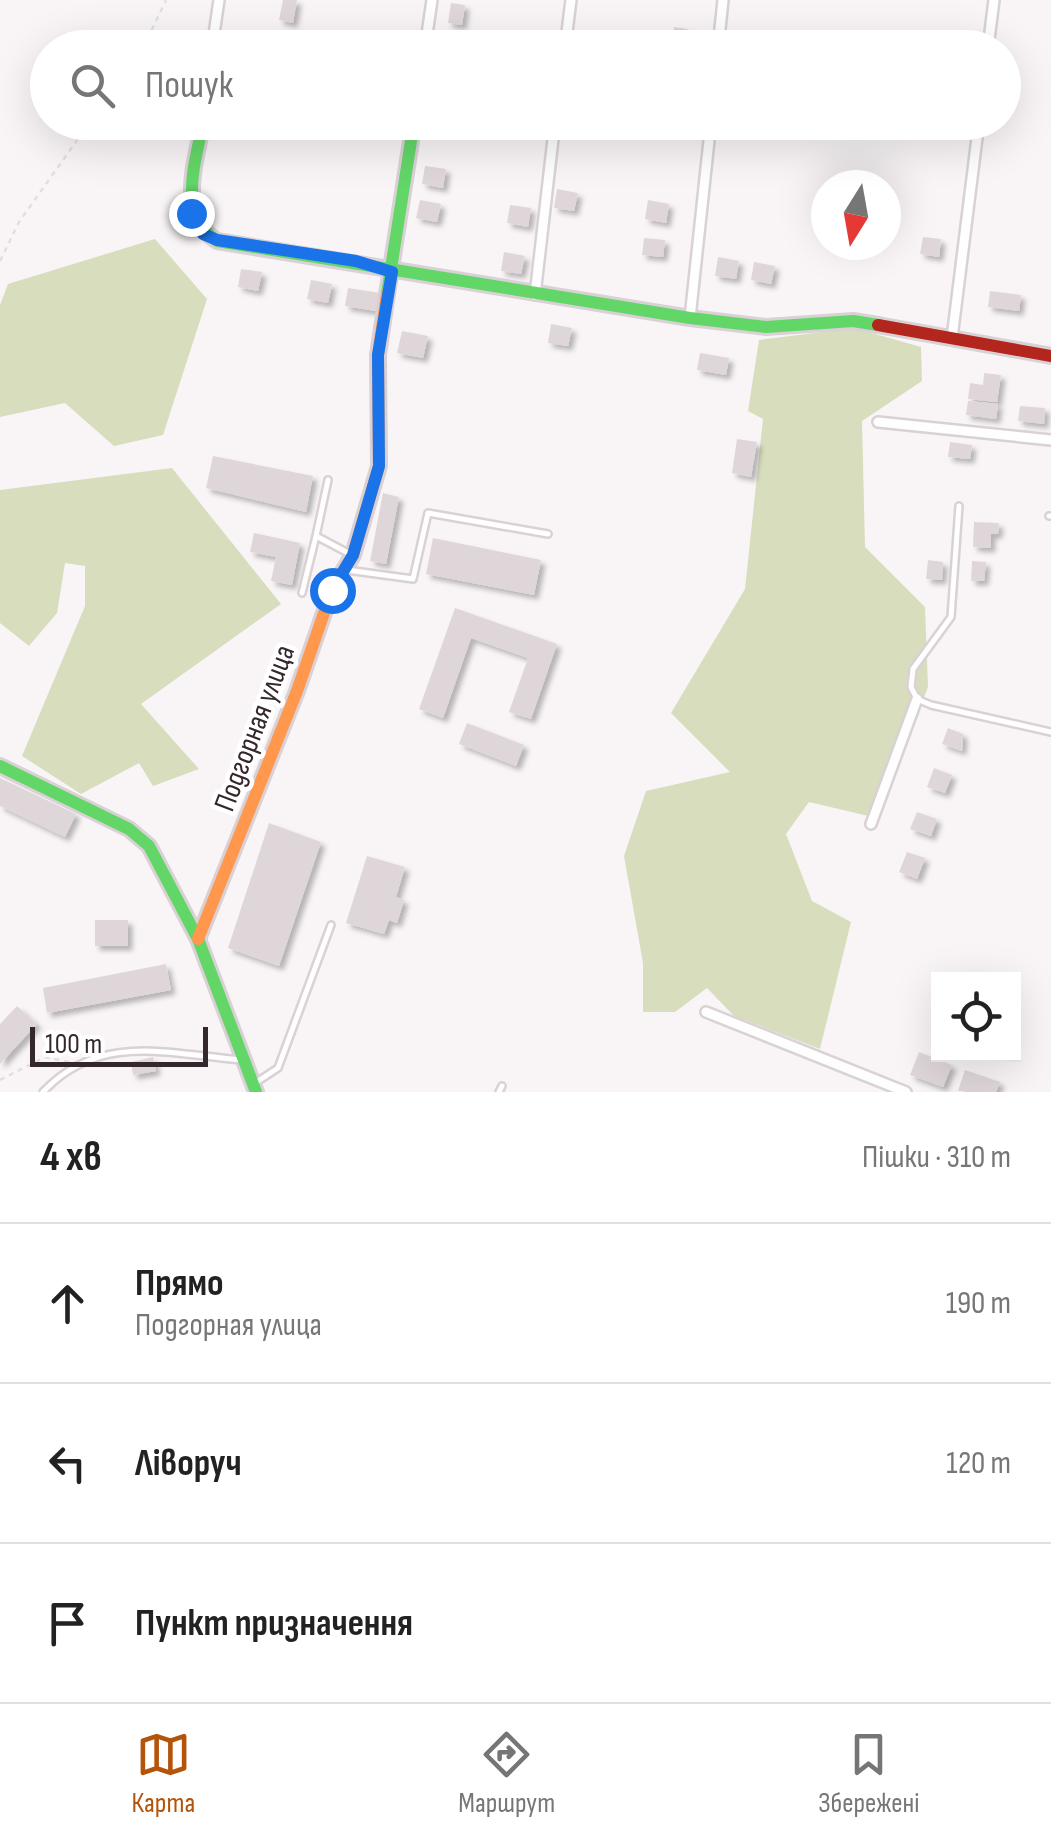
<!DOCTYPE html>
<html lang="uk">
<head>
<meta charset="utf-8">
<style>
	:root { --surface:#fff; --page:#f2f2f2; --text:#222; --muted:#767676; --line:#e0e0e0; --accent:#b45309 }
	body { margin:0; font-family:"Sofia Sans Condensed",sans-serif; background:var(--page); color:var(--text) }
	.controls { position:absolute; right:30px; bottom:30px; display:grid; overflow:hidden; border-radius:0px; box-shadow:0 10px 40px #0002 }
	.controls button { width:90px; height:90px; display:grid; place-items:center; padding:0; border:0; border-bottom:2px solid var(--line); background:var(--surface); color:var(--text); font:50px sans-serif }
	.compass { position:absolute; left:811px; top:170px; width:90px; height:90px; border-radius:50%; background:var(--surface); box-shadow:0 10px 40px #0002; rotate:191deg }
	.scale { position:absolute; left:30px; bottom:25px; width:178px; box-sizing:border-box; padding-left:10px; border:5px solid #35272e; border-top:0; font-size:28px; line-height:35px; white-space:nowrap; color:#35272e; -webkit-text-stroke:8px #fff; paint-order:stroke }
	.stop { position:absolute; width:30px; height:30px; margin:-22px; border:8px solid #1a73e8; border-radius:50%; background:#fff }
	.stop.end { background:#1a73e8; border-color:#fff; box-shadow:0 2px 10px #0008 }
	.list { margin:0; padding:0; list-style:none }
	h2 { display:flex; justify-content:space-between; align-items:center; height:130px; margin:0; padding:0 40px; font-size:42px }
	h2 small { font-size:32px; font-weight:400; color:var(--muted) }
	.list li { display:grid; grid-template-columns:65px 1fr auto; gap:30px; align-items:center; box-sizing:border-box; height:160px; padding:0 40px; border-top:2px solid var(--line) }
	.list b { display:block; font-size:38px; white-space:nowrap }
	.list p { margin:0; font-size:32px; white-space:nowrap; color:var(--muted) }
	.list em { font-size:32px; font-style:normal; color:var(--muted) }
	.icon { flex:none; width:55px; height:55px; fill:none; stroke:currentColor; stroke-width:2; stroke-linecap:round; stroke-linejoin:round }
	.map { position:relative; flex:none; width:1051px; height:1092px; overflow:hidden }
	.search { position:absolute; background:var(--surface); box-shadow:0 10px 40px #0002; left:30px; right:30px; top:30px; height:110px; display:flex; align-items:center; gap:25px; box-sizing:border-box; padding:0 35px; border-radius:55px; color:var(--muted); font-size:38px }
	.sheet { height:610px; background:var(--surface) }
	nav { display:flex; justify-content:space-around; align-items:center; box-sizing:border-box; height:140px; border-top:2px solid var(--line); background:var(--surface); font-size:28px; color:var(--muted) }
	nav a { display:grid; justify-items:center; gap:5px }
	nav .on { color:var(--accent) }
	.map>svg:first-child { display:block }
	.green { fill:#d7ddbd }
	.building { fill:#dfd6da; filter:url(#shadow) }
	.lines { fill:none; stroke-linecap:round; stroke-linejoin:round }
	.lane-casing { stroke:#d9d1d5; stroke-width:10 }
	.street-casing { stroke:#d9d1d5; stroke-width:14 }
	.fast-casing { stroke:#d9d1d5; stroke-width:18 }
	.slow-casing { stroke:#d9d1d5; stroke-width:18 }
	.jam-casing { stroke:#d9d1d5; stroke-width:18 }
	.path { stroke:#e1dfe0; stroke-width:2.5; stroke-dasharray:5 5; stroke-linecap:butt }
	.lane { stroke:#fefefe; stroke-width:5 }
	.street { stroke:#fefefe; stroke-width:9 }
	.fast { stroke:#63d668; stroke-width:12 }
	.slow { stroke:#ff974d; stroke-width:12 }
	.jam { stroke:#b3261e; stroke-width:12 }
	.route { stroke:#1a73e8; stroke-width:12 }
	.labels { text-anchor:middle; stroke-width:9; stroke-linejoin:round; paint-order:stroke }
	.street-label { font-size:30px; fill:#35272e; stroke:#fff }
</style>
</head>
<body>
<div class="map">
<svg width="1051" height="1092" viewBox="0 0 1051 1092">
	<defs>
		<filter id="shadow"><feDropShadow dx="4.5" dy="4.5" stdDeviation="2.5" flood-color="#0004"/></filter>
	</defs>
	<rect width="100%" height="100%" fill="#f9f5f7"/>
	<path class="green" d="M155 239 207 299 163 435 114 446 65 403 0 417V305L8 284Z
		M854 328 921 347 922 381 862 421 865 547 925 607 928 687 877 818 809 802 786 834 812 901 851 922 820 1049 734 1016 707 988 675 1012H643V963L624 856 646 791 730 772 671 713 745 589 763 419 748 411 759 340Z
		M172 468 281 604 141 704 199 769 153 786 139 763 81 794 22 756 85 606V566L65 563 57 613 29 646 0 623V490Z"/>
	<path class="building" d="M283 0H297L293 23 279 20Z
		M451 3 465 5 462 25 448 23Z
		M674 27 688 29 685 48 671 47Z
		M425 166 446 169 443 188 422 184Z
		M557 189 578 193 574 211 554 208Z
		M420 200 441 204 437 222 416 218Z
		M648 200 669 204 666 223 645 219Z
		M510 205 531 208 528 227 507 223Z
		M923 237 941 239 939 257 920 254Z
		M644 238 665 240 663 257 642 255Z
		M504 252 525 256 521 274 501 271Z
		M718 257 739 261 736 279 715 276Z
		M754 262 775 266 771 284 751 280Z
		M241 269 262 272 258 291 238 287Z
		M311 280 332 284 328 303 307 299Z
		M348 288 380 293 376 311 345 306Z
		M990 291 1021 295 1019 311 988 307Z
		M551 324 572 328 568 346 548 343Z
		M402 331 428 336 423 358 397 353Z
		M700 353 729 358 726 375 697 370Z
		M984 373 1001 375 997 402 968 399 970 383 983 385Z
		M968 401 998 404 996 419 966 415Z
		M1020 406 1045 408 1044 424 1018 421Z
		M737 439 757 442 751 477 732 473Z
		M950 442 972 445 970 459 948 457Z
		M213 456 313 476 306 512 206 488Z
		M383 493 399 497 386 564 370 561Z
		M974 522 999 523 998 534H991V548L973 547Z
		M254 533 300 543 292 585 271 581 276 557 250 552Z
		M433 538 541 560 534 595 426 574Z
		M928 560 943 562 942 580 926 579Z
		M972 561 986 562 984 581H971Z
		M455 608 557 644 531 719 509 712 528 658 471 638 443 718 419 709Z
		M467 723 524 745 516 766 459 744Z
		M948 728 963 734 962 751 942 744Z
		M934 768 952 775 945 793 927 787Z
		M0 778 76 814 65 837 0 806Z
		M917 812 937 819 931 836 910 829Z
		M269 823 321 842 279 966 228 948Z
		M907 852 925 858 917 879 899 872Z
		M367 856 405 867 396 897 404 900 397 923 389 920 384 934 346 923Z
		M95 920H128V946H95Z
		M166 964 171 990 47 1013 43 988Z
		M17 1006 37 1024 0 1064V1024Z
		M919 1052 952 1065 943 1087 910 1075Z
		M153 1057 156 1071 133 1075 131 1062Z
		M965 1070 1000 1082 996 1092 958 1091Z"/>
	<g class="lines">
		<g class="lane-casing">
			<path id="lane" d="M328 480 316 536 350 554
				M959 506 951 617 913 669 911 687 917 699 931 705 1051 732
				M1049 516H1051
				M347 570 413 579 428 513 548 534
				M302 593 316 536
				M255 1083 278 1068 331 925
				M43 1092C99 1032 169 1054 241 1060
				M499 1092 502 1086"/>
		</g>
		<g class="street-casing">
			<path id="street" d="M212 48 219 0
				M425 48 432 0
				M565 48 571 0
				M718 48 723 0
				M988 48 994 0
				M535 295 555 122
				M690 318 711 122
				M952 338 979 122
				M878 422 1051 440
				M871 824 917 699
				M706 1012 906 1092"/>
		</g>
		<g class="fast-casing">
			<path id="fast" d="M203 122C196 162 176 214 217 241L690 318 766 327 853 321 878 325
				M387 294 414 122
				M0 766 129 829 149 846 198 939 256 1092"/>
		</g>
		<g class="slow-casing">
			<path id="slow" d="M198 939 297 691 332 590 353 555 379 466 378 355 387 294"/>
		</g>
		<g class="jam-casing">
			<path id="jam" d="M878 325 1051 356"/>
		</g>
		<path class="path" d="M143 48 166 0
			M0 261 19 222 90 122
			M0 1080 45 1057 69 1062"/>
		<use href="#lane" class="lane"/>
		<use href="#street" class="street"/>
		<use href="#fast" class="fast"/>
		<use href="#slow" class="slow"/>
		<use href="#jam" class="jam"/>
	</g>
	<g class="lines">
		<path class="route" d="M191 213 203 234 217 240 356 261 392 272 378 355 379 466 353 555 332 590"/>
	</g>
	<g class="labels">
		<g class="street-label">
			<text transform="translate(254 728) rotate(-69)" y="10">Подгорная улица</text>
		</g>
	</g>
</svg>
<div class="controls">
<button><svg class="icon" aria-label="locate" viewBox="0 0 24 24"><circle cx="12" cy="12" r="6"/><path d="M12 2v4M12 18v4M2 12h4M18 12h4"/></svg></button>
</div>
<svg class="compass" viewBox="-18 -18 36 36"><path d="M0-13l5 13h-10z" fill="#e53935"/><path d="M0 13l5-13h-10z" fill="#767676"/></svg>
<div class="scale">100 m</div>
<div class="stop" style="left:332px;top:590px"></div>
<div class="stop end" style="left:191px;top:213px"></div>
<div class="search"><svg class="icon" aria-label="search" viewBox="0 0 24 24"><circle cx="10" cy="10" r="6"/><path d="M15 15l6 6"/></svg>Пошук</div>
</div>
<section class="sheet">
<h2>4 хв<small>Пішки · 310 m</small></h2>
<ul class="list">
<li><svg class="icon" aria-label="ahead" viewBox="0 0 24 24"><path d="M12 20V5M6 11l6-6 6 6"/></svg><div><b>Прямо</b><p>Подгорная улица</p></div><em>190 m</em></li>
<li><svg class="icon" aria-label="left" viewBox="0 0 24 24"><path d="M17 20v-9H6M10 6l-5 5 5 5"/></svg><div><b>Ліворуч</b></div><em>120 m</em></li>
<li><svg class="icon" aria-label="arrive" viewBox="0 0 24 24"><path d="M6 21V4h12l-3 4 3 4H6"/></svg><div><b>Пункт призначення</b></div></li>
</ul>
</section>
<nav>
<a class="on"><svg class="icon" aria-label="map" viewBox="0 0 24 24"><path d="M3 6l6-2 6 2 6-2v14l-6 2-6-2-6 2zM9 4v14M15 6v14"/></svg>Карта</a>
<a><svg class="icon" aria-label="directions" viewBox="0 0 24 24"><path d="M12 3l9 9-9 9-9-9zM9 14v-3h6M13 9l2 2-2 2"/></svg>Маршрут</a>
<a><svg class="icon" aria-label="saved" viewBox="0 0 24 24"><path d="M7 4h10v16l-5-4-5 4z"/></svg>Збережені</a>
</nav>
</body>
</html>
